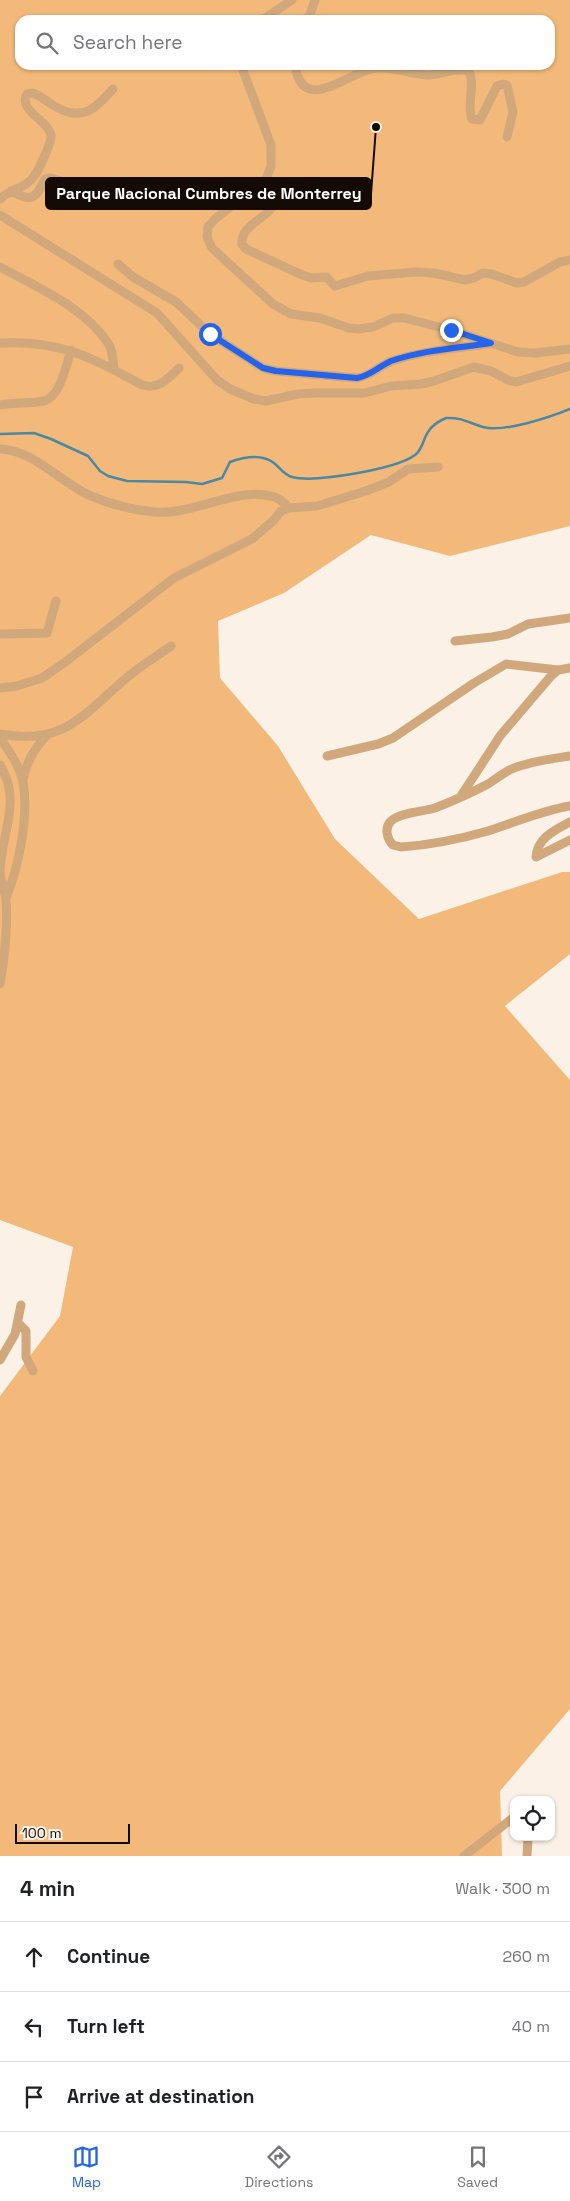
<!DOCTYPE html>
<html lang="en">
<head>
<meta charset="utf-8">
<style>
	:root { --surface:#fff; --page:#f6f6f6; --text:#202124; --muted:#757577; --line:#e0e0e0; --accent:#2563eb }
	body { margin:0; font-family:"Space Grotesk",sans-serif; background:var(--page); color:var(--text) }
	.controls { position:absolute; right:15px; bottom:15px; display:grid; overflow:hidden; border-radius:10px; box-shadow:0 1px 4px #0004 }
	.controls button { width:45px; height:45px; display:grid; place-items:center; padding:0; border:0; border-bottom:1px solid var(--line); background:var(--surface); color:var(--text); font:25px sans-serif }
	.scale { position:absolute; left:15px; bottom:12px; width:115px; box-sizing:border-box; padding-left:5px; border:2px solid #140c04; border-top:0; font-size:14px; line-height:18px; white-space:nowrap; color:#140c04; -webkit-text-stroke:4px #fbf1e7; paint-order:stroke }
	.stop { position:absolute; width:15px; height:15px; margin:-11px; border:4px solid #2563eb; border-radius:50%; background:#fff }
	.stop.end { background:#2563eb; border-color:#fff; box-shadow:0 1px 5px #0008 }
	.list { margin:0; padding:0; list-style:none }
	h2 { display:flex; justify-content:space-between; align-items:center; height:65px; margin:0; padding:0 20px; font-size:21px }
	h2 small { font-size:16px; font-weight:400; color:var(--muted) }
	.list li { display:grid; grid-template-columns:32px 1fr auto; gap:15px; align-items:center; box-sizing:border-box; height:70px; padding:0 20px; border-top:1px solid var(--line) }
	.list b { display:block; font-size:19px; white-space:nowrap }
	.list em { font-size:16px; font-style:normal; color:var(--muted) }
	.icon { flex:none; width:28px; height:28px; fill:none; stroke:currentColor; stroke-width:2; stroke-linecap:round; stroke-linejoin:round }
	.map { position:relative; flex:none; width:570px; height:1856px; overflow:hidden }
	.search { position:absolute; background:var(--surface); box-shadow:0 1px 4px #0004; left:15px; right:15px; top:15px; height:55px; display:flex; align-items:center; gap:12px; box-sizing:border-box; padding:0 18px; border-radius:15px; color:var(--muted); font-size:19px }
	.sheet { height:275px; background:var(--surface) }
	nav { display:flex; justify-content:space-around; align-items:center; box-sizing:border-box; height:70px; border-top:1px solid var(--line); background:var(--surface); font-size:14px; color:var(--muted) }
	nav a { display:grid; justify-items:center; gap:2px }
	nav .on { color:var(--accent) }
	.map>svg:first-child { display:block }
	.green { fill:#f2b97a; fill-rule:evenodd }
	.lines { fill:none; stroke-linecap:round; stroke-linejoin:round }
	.stream { stroke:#4b88a4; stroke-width:2.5 }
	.street { stroke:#d0a87c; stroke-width:9 }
	.route { stroke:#2563eb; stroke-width:6 }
	.leader { fill:none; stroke:#140c04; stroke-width:2 }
	.callout-dot { fill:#140c04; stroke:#fbf1e7; stroke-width:2 }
	.callout { fill:#140c04; stroke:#140c04; stroke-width:2 }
	.callout-label { font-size:16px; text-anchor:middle; font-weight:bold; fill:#fff }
</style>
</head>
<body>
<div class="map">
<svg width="570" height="1856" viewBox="0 0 570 1856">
	<rect width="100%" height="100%" fill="#fbf1e7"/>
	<path class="green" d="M0 0H570V526L450 556 371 535 284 593 218 621 220 678 278 746 335 839 419 919 562 872H570V954L505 1006 570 1080V1709L500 1791 502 1856H0V1396L60 1316 73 1247 0 1220ZM20 20H550V65H20Z"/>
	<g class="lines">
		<path class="stream" d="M0 434 34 433 51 439 88 456 100 471 108 476 127 481 186 482 202 484 222 478 230 462C244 457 262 454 274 463 280 468 284 475 292 477 315 483 396 469 415 455 423 449 423 439 428 432 432 425 439 421 446 418 461 417 469 423 483 427 503 433 551 417 570 409"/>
		<path class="street" d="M262 20 292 0
			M308 20 315 0
			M241 65 271 145V166L266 179 215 219 208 227 207 237 212 248 273 304 291 314 320 318 349 328 359 329 373 327 393 318H404L451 330 518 352 535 353 570 349
			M295 65C303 119 351 68 378 68 395 67 411 74 428 75 442 75 455 67 469 71 476 85 466 103 472 119L480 120 497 86 503 84 507 85 513 112 507 137
			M266 179C296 216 239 217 242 244L246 249 300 274 311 278 326 277 335 286 368 276 416 272 434 273 465 280 474 278 483 273 491 274 517 283 524 282 560 262 570 260
			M11 191C32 202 35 200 45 179L51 178 103 193
			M0 199C10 189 27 188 35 175 39 169 52 142 51 135 48 120 18 111 27 94L33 93C43 97 51 105 60 109 85 121 98 106 113 89
			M0 215 157 313 217 380 230 389 254 399 266 401 298 394 317 393H365L391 386 421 384 434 381 474 367 491 371 508 380 516 382 570 366
			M118 264 133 277 176 302 210 334 263 368 276 371 357 378C371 376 379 366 392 361 422 351 456 348 488 344
			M0 267C37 287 84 307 108 343 113 351 113 361 114 370
			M0 343C60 340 91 357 142 385 159 390 167 379 179 368
			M0 405C14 402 30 404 44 401 61 396 66 365 71 350
			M0 449C34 450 61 483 91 496 110 504 133 510 154 512 193 516 239 485 274 497 280 498 285 504 289 508
			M0 634 47 633 56 601
			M455 641 492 637 508 634 528 624 570 618
			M0 688 17 686 42 678 64 663 174 578 252 539 274 520 281 511 289 508 317 506 366 491 389 482 408 469 438 467
			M0 734C66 746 84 713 130 675 142 665 157 656 171 646
			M0 738C9 751 20 766 23 782 29 816 19 866 6 898
			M327 756 378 744 393 738 474 683 506 664 558 670
			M570 756C551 759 532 761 514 768 504 772 496 779 488 784 471 793 453 801 435 808 422 812 401 812 391 821 384 828 387 839 393 845L401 847C430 845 460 839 488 831 516 822 541 811 570 806
			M0 765C23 802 0 835 0 873 1 882 5 891 6 900 8 928 5 956 0 984
			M23 779C27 761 34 749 47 735
			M461 796 500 736 551 676 558 670 570 668
			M570 822C555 830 537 838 536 857L570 840
			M18 1323 26 1331V1357L33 1371
			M0 1360 15 1334 21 1305
			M464 1856 514 1817
			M527 1856 528 1837"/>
	</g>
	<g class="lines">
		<path class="route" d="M210 334 263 368 276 371 357 378C371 376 379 366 391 361 423 350 458 348 491 343L451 330"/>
	</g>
	<path class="leader" d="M376 127L371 194"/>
	<circle class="callout-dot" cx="376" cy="127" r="5"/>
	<rect class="callout" x="46" y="178" width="325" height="31" rx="5"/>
	<g class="callout-label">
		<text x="209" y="199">Parque Nacional Cumbres de Monterrey</text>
	</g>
</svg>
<div class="controls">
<button><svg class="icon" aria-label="locate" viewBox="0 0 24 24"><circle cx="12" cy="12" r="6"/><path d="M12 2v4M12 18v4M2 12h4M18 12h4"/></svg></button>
</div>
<div class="scale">100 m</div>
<div class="stop" style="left:210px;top:334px"></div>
<div class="stop end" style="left:451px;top:330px"></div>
<div class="search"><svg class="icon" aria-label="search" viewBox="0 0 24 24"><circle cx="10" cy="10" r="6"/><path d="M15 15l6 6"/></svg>Search here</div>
</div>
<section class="sheet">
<h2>4 min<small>Walk · 300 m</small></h2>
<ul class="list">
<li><svg class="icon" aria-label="ahead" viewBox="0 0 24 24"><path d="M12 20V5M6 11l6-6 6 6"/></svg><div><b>Continue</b></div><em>260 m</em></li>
<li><svg class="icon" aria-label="left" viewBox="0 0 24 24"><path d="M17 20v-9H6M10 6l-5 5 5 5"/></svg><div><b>Turn left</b></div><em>40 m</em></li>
<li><svg class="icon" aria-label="arrive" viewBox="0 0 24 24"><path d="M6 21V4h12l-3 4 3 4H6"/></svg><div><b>Arrive at destination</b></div></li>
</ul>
</section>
<nav>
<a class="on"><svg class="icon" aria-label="map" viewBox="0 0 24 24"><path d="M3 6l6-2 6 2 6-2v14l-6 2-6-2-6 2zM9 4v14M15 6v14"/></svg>Map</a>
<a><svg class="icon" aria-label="directions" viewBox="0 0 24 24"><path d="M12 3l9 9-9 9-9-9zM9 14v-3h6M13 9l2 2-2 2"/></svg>Directions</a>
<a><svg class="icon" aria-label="saved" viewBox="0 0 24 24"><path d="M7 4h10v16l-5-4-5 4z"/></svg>Saved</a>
</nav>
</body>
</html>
